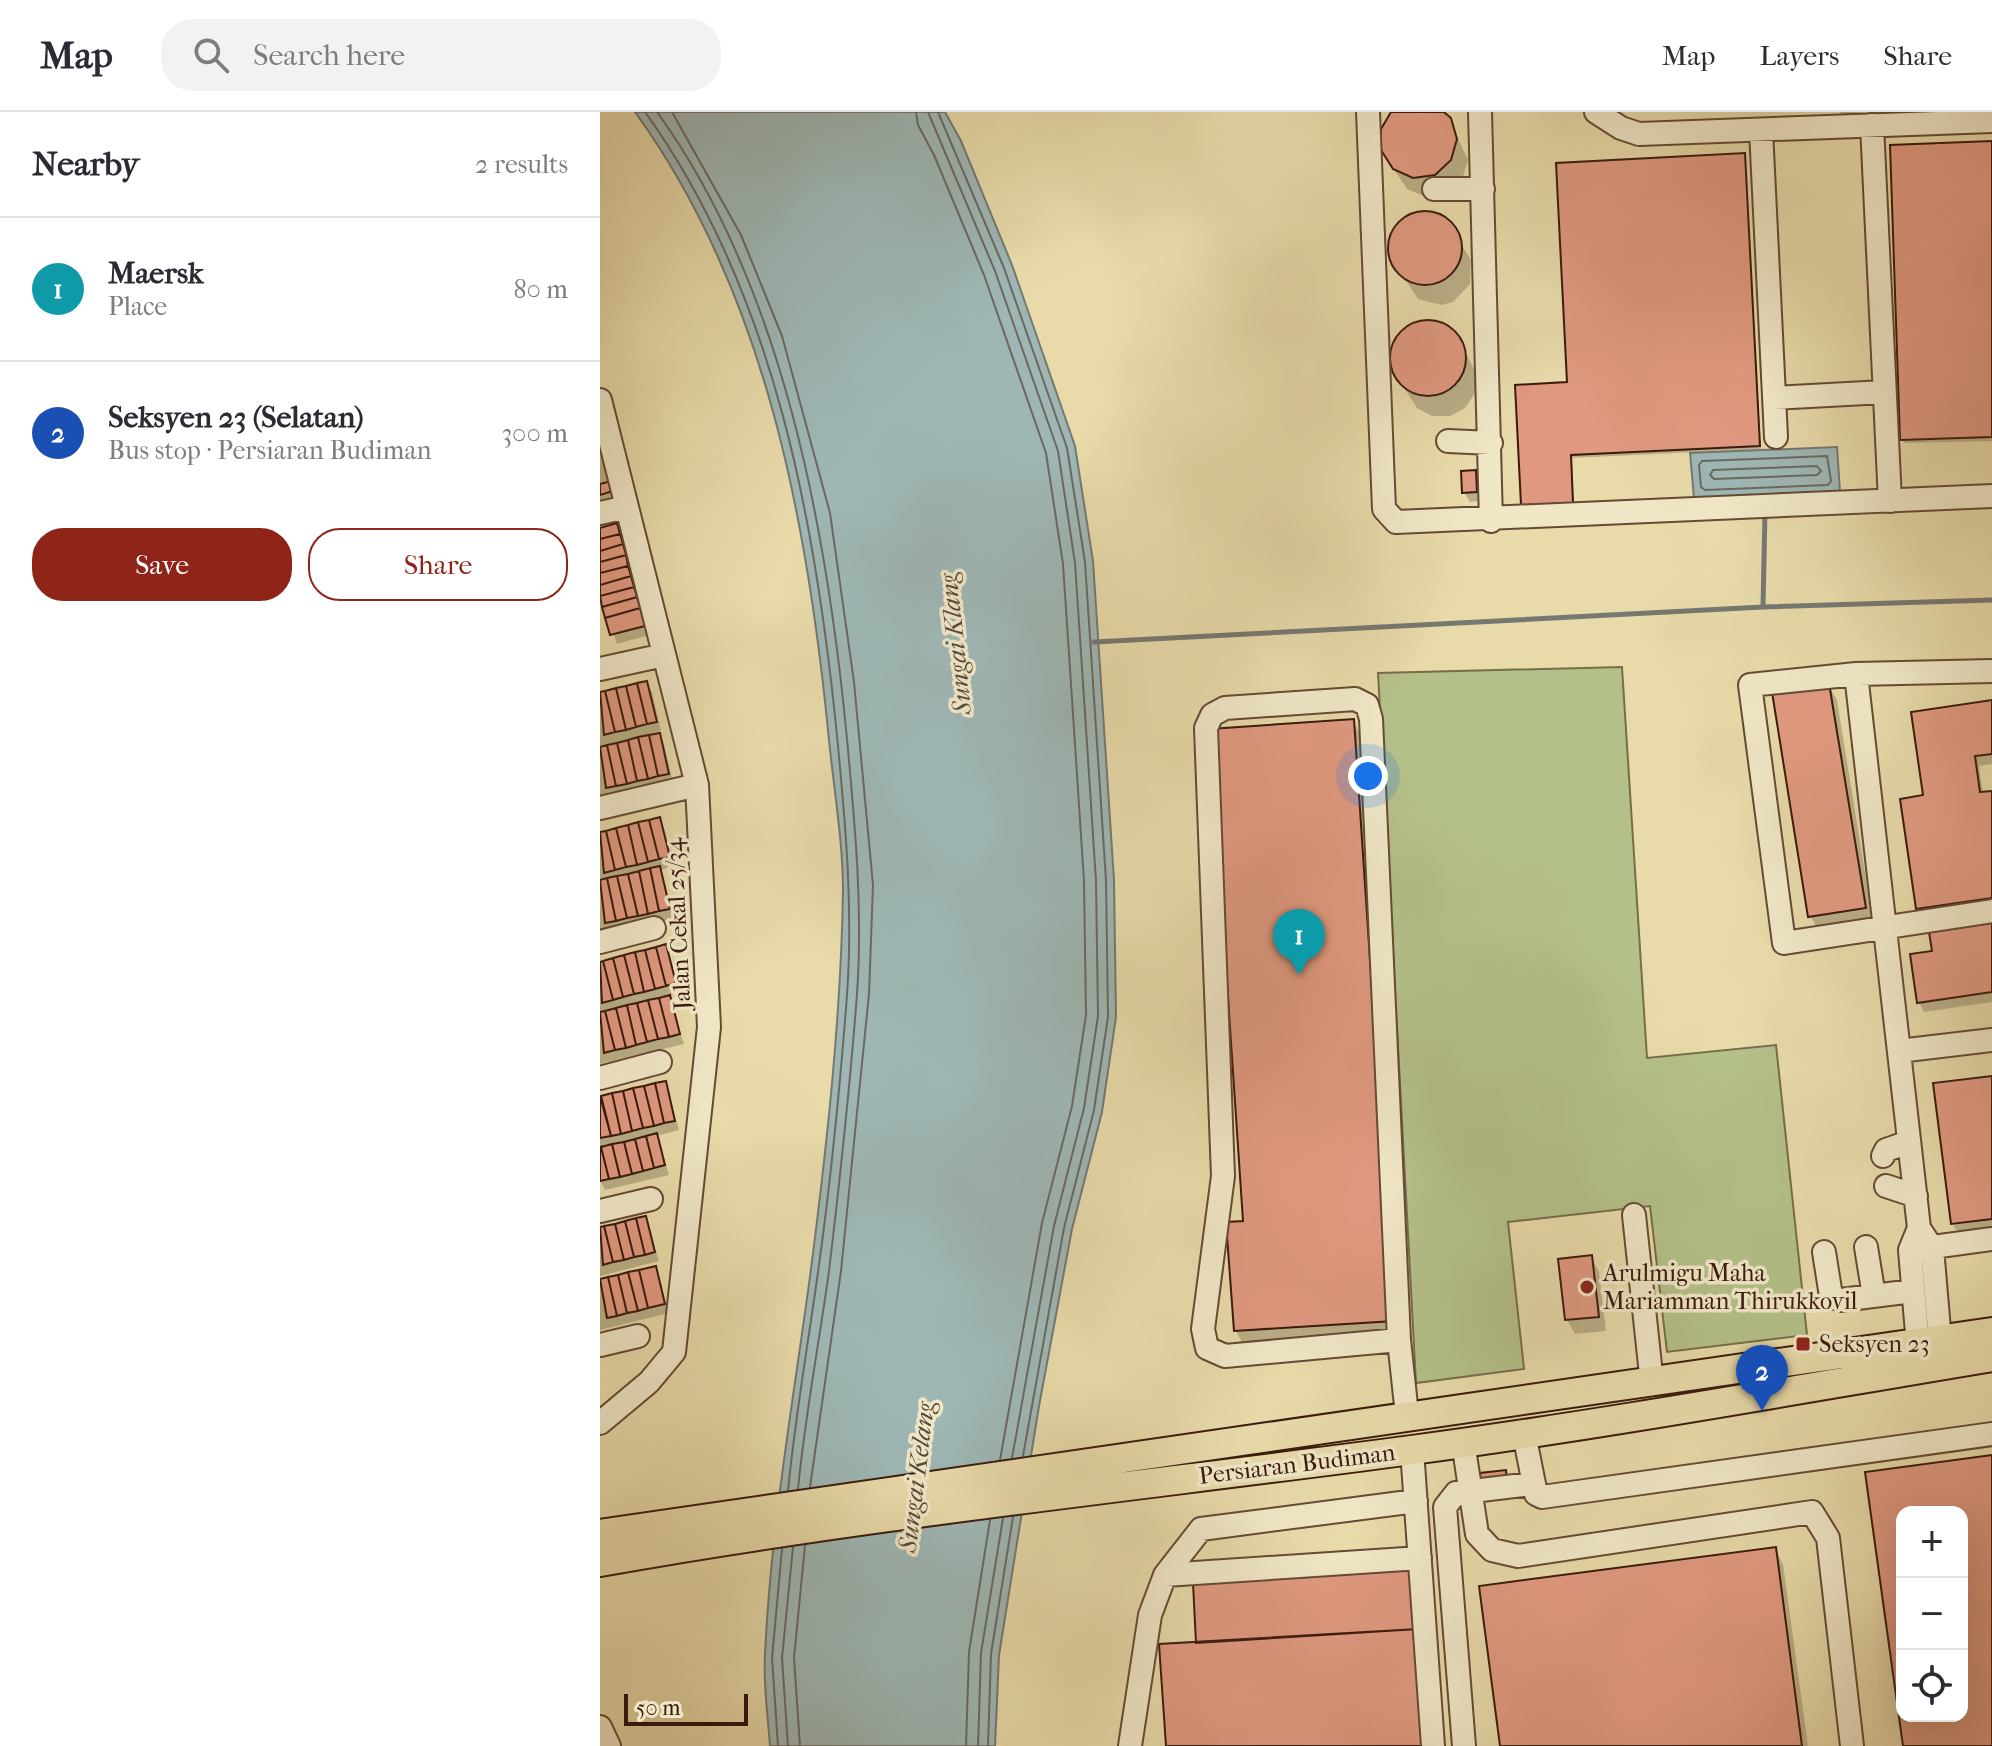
<!DOCTYPE html>
<html lang="en">
<head>
<meta charset="utf-8">
<style>
	:root { --surface:#fff; --page:#f2f2f3; --text:#2b2b33; --muted:#7c7c81; --line:#e1e1e2; --accent:#8f2418 }
	body { margin:0; font-family:"IM FELL French Canon",serif; background:var(--page); color:var(--text) }
	.controls { position:absolute; right:24px; bottom:24px; display:grid; overflow:hidden; border-radius:16px; box-shadow:0 8px 32px #0002 }
	.controls button { width:72px; height:72px; display:grid; place-items:center; padding:0; border:0; border-bottom:2px solid var(--line); background:var(--surface); color:var(--text); font:40px sans-serif }
	.scale { position:absolute; left:24px; bottom:20px; width:124px; box-sizing:border-box; padding-left:8px; border:4px solid #391a0d; border-top:0; font-size:22px; line-height:28px; white-space:nowrap; color:#391a0d; -webkit-text-stroke:6px #f0e7c7; paint-order:stroke }
	.you { position:absolute; left:768px; top:664px; width:28px; height:28px; margin:-20px; border:6px solid #fff; border-radius:50%; background:#1a73e8; box-shadow:0 0 0 12px #1a73e833 }
	.badge { display:grid; place-items:center; width:52px; height:52px; border-radius:50%; background:var(--accent); color:#fff; font-size:26px; font-weight:700 }
	.pin { position:absolute; translate:-50% -66px; filter:drop-shadow(0 2px 4px #0008) }
	.pin::after { content:''; position:absolute; top:42px; width:28px; height:24px; background:inherit; clip-path:polygon(0 0,100% 0,50% 100%) }
	.list { margin:0; padding:0; list-style:none }
	h2 { display:flex; justify-content:space-between; align-items:center; height:104px; margin:0; padding:0 32px; font-size:34px }
	h2 small { font-size:26px; font-weight:400; color:var(--muted) }
	.list li { display:grid; grid-template-columns:52px 1fr auto; gap:24px; align-items:center; box-sizing:border-box; height:144px; padding:0 32px; border-top:2px solid var(--line) }
	.list b { display:block; font-size:30px; white-space:nowrap }
	.list p { margin:0; font-size:26px; white-space:nowrap; color:var(--muted) }
	.list em { font-size:26px; font-style:normal; color:var(--muted) }
	.actions { display:flex; gap:16px; padding:24px 32px }
	.actions a { flex:1; padding:18px 0; border:2px solid var(--accent); border-radius:32px; text-align:center; font-size:28px; color:var(--accent) }
	.actions .main { background:var(--accent); color:#fff }
	.icon { flex:none; width:44px; height:44px; fill:none; stroke:currentColor; stroke-width:2; stroke-linecap:round; stroke-linejoin:round }
	.map { position:relative; flex:none; width:1392px; height:1634px; overflow:hidden }
	header { display:flex; align-items:center; gap:48px; box-sizing:border-box; height:112px; padding:0 40px; background:var(--surface); border-bottom:2px solid var(--line) }
	header strong { font-size:38px }
	nav { display:flex; gap:44px; margin-inline-start:auto; font-size:28px }
	.search { width:560px; height:72px; background:var(--page); display:flex; align-items:center; gap:20px; box-sizing:border-box; padding:0 28px; border-radius:32px; color:var(--muted); font-size:30px }
	main { display:flex }
	aside { flex:1; background:var(--surface) }
	.map>svg:first-child { display:block }
	.green { fill:#b4c089; stroke:#766d4b; stroke-width:2 }
	.water { fill:#9eb7b5; stroke:#767872; stroke-width:2 }
	.shadow { fill:#0003 }
	.lines { fill:none; stroke-linecap:round; stroke-linejoin:round }
	.shore { stroke:#6c6861; stroke-width:2 }
	.stream { stroke:#767872; stroke-width:5 }
	.building { fill:#e09980; stroke:#391a0d; stroke-width:2; fill-rule:evenodd }
	.minor-casing { stroke:#654a34; stroke-width:26 }
	.major-casing { stroke:#391a0d; stroke-width:32 }
	.minor { stroke:#f0e7c7; stroke-width:22 }
	.major { stroke:#e8daa9; stroke-width:28 }
	.poi-dot { fill:#8f2418; stroke:#f0e7c7; stroke-width:3 }
	.labels { text-anchor:middle; stroke-width:7; stroke-linejoin:round; paint-order:stroke }
	.street-label { font-size:24px; fill:#391a0d; stroke:#f0e7c7 }
	.poi-label { font-size:24px; fill:#391a0d; stroke:#f0e7c7; text-anchor:start }
	.water-label { font-size:26px; font-style:italic; fill:#57493f; stroke:#f0e7c7 }
</style>
</head>
<body>
<header>
<strong>Map</strong>
<div class="search"><svg class="icon" aria-label="search" viewBox="0 0 24 24"><circle cx="10" cy="10" r="6"/><path d="M15 15l6 6"/></svg>Search here</div>
<nav><a>Map</a><a>Layers</a><a>Share</a></nav>
</header>
<main>
<aside>
<h2>Nearby<small>2 results</small></h2>
<ul class="list">
<li><span class="badge" style="background:#0f9aa8">1</span><div><b>Maersk</b><p>Place</p></div><em>80 m</em></li>
<li><span class="badge" style="background:#1a4fb4">2</span><div><b>Seksyen 23 (Selatan)</b><p>Bus stop · Persiaran Budiman</p></div><em>300 m</em></li>
</ul>
<div class="actions"><a class="main">Save</a><a>Share</a></div>
</aside>
<div class="map">
<svg width="1392" height="1634" viewBox="0 0 1392 1634">
	<rect width="100%" height="100%" fill="#e8daa9"/>
	<filter id="stains"><feTurbulence type="fractalNoise" baseFrequency=".0025" numOctaves="4"/><feColorMatrix values="0 0 0 0 .2 0 0 0 0 .09 0 0 0 0 .02 0 0 0 .5 -.17"/></filter>
	<radialGradient id="worn" r=".72"><stop offset=".6" stop-color="#630" stop-opacity="0"/><stop offset="1" stop-color="#630" stop-opacity=".3"/></radialGradient>
	<path class="green" d="M1022 555 1047 946 1176 933 1207 1223 1067 1240 1050 1094 908 1110 924 1257 816 1271 778 561Z"/>
	<path class="water" d="M35 0H345L361 29 412 153 475 334 493 449 514 768 516 905 502 1000 472 1117 439 1294 399 1543 395 1634H170C168 1604 163 1572 165 1542 171 1412 194 1285 211 1157 227 1033 241 905 243 779 243 730 234 678 229 628 208 411 166 181 35 0Z
		M1237 335 1240 380 1094 386 1090 341Z"/>
	<path class="shadow" d="M794 0H841L849 7 868 48 862 68 847 82 826 85 807 77 795 59 783 38Z
		M1240 0H1283V3L1242 4Z
		M1392 31V329L1304 331 1302 327Z
		M1144 43 1161 337 972 346 974 395 925 397 923 393 969 272Z
		M821 100 845 106 871 148 870 172 853 190 841 193 818 187 791 146 790 134 800 111Z
		M828 209 845 214 858 226 877 263 875 281 865 296 850 304H832L817 296 794 260 792 242 798 226 811 214Z
		M0 327 20 399 12 402 49 523 17 532 0 480Z
		M875 360 880 369 881 389 870 390 864 380Z
		M46 571 52 580 61 619 57 620 64 632 73 671 0 688V582Z
		M1228 573 1237 588 1273 810 1219 819 1210 804Z
		M1392 590V652L1379 654 1383 682 1392 681V795L1323 805 1318 796 1326 685Z
		M753 609 761 624 801 1223 644 1234 636 1219 645 1111Z
		M59 708 74 754 60 758 74 806 0 823V722Z
		M1392 813V890L1324 900 1319 890 1334 841Z
		M65 835 80 881 68 884 84 932 0 952V851Z
		M1392 966V1117L1358 1121 1353 1112Z
		M65 971 79 1018 56 1024 69 1063 5 1078 0 1069V986Z
		M45 1106 59 1149 0 1164V1117Z
		M991 1145 999 1160 1006 1219 975 1222 967 1208Z
		M55 1156 69 1201 0 1218V1169Z
		M1175 1437 1183 1452 1208 1634H902Z"/>
	<g class="lines">
		<path class="shore" d="M45 0C176 182 217 415 238 634 246 718 253 799 247 883 240 975 231 1068 218 1160 208 1233 195 1305 188 1379
			M57 0C183 174 227 417 247 627 255 713 263 796 257 882 250 974 240 1067 229 1159 219 1232 205 1304 198 1377
			M72 0 141 123 182 224 230 401 254 570 273 773 269 882 241 1159 210 1375
			M316 0 318 13 334 43 384 163 446 341 463 452 473 602 484 769 486 903 472 994 442 1111 400 1348
			M328 0 395 159 458 339 475 451 485 601 496 769 498 904 484 996 454 1114 412 1346
			M338 0 404 156 467 336 485 450 495 601 506 768 508 905 494 998 464 1116 423 1344
			M1227 344 1231 369 1228 373 1105 378 1101 375 1099 353 1102 349Z
			M1217 354 1221 359 1217 363 1114 367 1110 363 1113 358Z
			M178 1634 172 1546 182 1437
			M188 1634 182 1546 193 1435
			M200 1634 194 1546 205 1433
			M366 1634 369 1540 390 1408
			M378 1634 381 1541 403 1406
			M388 1634 391 1542 413 1405"/>
		<path class="stream" d="M1163 495 1165 400
			M494 530 1163 495 1392 488"/>
	</g>
	<path class="building" d="M791 0H844L851 6 857 27 851 48 835 63 813 66 793 57 781 38V17Z
		M1392 29V325L1300 328 1290 33Z
		M1145 41 1160 334 971 343 973 391 921 393 915 273 967 270 956 51Z
		M788 136a37 37 0 1 1 74 0a37 37 0 1 1-74 0Z
		M790 246a38 38 0 1 1 76 0a38 38 0 1 1-76 0Z
		M876 358 877 380 862 381 861 359Z
		M11 369 13 379 0 383V372Z
		M17 411 20 422 0 427V416Z
		M20 422 23 432 0 439V427Z
		M23 432 26 443 0 450V439Z
		M26 443 28 454 0 461V450Z
		M28 454 31 464 0 473V461Z
		M31 464 34 475 0 484V473Z
		M34 475 37 485 2 495 0 484Z
		M37 485 40 496 5 506 2 495Z
		M40 496 45 514 10 523 5 506Z
		M47 569 57 610 47 612 37 571Z
		M37 571 47 612 36 615 26 574Z
		M1229 571 1266 796 1208 805 1172 580Z
		M26 574 36 615 26 618 16 576Z
		M16 576 26 618 15 620 5 579Z
		M5 579 15 620 4 623 0 580Z
		M1392 588V642L1375 644 1380 680 1392 679V786L1316 797 1300 687 1323 683 1311 600Z
		M754 607 794 1209 634 1219 626 1110 643 1109 610 617Z
		M60 621 69 662 58 664 49 623Z
		M49 623 58 664 48 667 38 625Z
		M38 625 48 667 37 669 28 628Z
		M28 628 37 669 27 672 17 631Z
		M17 631 27 672 16 674 7 633Z
		M7 633 16 674 6 676 0 635Z
		M60 705 70 745 59 747 49 708Z
		M49 708 59 747 48 750 38 710Z
		M38 710 48 750 37 753 28 713Z
		M28 713 37 753 26 755 16 716Z
		M16 716 26 755 15 758 6 719Z
		M6 719 15 758 4 761 0 720Z
		M60 754 70 797 59 799 50 756Z
		M50 756 59 799 48 802 39 759Z
		M39 759 48 802 38 804 28 762Z
		M28 762 38 804 27 806 17 764Z
		M17 764 27 806 16 809 7 766Z
		M7 766 16 809 5 811 0 768Z
		M1392 811V880L1317 891 1310 842 1332 839 1329 820Z
		M66 832 76 871 66 874 56 835Z
		M56 835 66 874 55 877 45 838Z
		M45 838 55 877 44 880 35 840Z
		M35 840 44 880 34 882 24 843Z
		M24 843 34 882 23 885 13 846Z
		M13 846 23 885 13 888 3 849Z
		M3 849 13 888 2 891 0 850Z
		M70 883 80 922 69 925 59 886Z
		M59 886 69 925 58 927 48 888Z
		M48 888 58 927 47 930 37 891Z
		M37 891 47 930 36 933 27 893Z
		M27 893 36 933 26 936 16 896Z
		M16 896 26 936 15 938 5 899Z
		M5 899 15 938 4 941 0 900Z
		M1392 964V1107L1351 1112 1333 971Z
		M66 969 75 1009 64 1011 55 971Z
		M55 971 64 1011 54 1014 44 974Z
		M44 974 54 1014 43 1016 33 976Z
		M33 976 43 1016 32 1019 23 979Z
		M23 979 32 1019 21 1022 12 981Z
		M12 981 21 1022 11 1024 1 984Z
		M0 984 11 1024 0 1026Z
		M57 1021 65 1053 54 1056 46 1024Z
		M46 1024 54 1056 43 1059 35 1027Z
		M35 1027 43 1059 32 1062 24 1030Z
		M24 1030 32 1062 20 1065 12 1032Z
		M12 1032 20 1065 9 1067 1 1035Z
		M1 1035 9 1067 0 1069V1036Z
		M46 1104 55 1140 45 1143 36 1106Z
		M36 1106 45 1143 34 1145 25 1109Z
		M25 1109 34 1145 24 1148 15 1112Z
		M15 1112 24 1148 13 1150 4 1114Z
		M4 1114 13 1150 3 1153 0 1115Z
		M992 1143 999 1205 965 1208 958 1147Z
		M56 1154 65 1192 48 1196 39 1158Z
		M39 1158 48 1196 38 1199 28 1160Z
		M28 1160 38 1199 27 1201 18 1163Z
		M18 1163 27 1201 17 1204 8 1165Z
		M8 1165 17 1204 7 1206 0 1167Z
		M1392 1343V1634H1303L1265 1360ZM1302 1400H1362V1604H1302Z
		M906 1358 907 1370 881 1373 880 1361Z
		M1176 1435 1202 1634H900L879 1474Z
		M813 1458 817 1517 596 1531 593 1471Z
		M817 1517 825 1634H566L559 1532Z"/>
	<g class="lines">
		<g class="minor-casing">
			<path id="minor" d="M768 0 784 397 796 410 1392 384
				M880 0 891 409
				M996 0 1021 16 1039 22 1392 9
				M1272 13 1290 389
				M1161 18 1176 325
				M834 77H883
				M1174 286 1284 280
				M0 288 97 673 109 915 74 1240 49 1270 0 1311
				M848 329 891 331
				M0 401 27 395
				M0 557 64 543
				M1256 562 1150 573 1184 831 1392 799
				M0 696 97 673
				M0 830 54 816
				M1299 939 1392 928
				M0 966 60 950
				M1283 1044 1286 1038 1309 1030
				M1286 1074 1316 1084
				M0 1099 51 1087
				M1034 1103 1052 1272
				M1266 1135 1274 1184
				M1318 1137 1392 1127
				M1224 1140 1231 1184 1241 1188 1313 1179
				M799 1228 625 1244 607 1236 603 1217 623 1064 606 616 612 603 625 596 755 587 767 593 771 607 799 1228 807 1303
				M1340 1229 1332 1136 1319 1116 1256 562 1392 559
				M0 1233 38 1224
				M1318 1233 1310 1138 1319 1116
				M924 1322 936 1382 942 1385 1392 1322
				M863 1330 877 1422 892 1438 918 1444 1212 1400 1228 1426 1252 1634
				M812 1338 833 1634
				M565 1463 820 1446
				M0 1615 9 1634
				M530 1634 550 1503 565 1463 601 1417 816 1389
				M864 1634 845 1395 856 1381 931 1372"/>
		</g>
		<g class="major-casing">
			<path id="major" d="M0 1422 1392 1220
				M0 1450C269 1402 541 1374 812 1338 1006 1312 1199 1277 1392 1245"/>
		</g>
		<use href="#minor" class="minor"/>
		<use href="#major" class="major"/>
	</g>
	<g class="poi-dot">
		<circle cx="987" cy="1175" r="8"/>
		<rect x="1195" y="1224" width="16" height="16" rx="4"/>
	</g>
	<g class="labels">
		<g class="street-label">
			<text transform="translate(78 812) rotate(-93)" y="8">Jalan Cekal 25/34</text>
			<text transform="translate(697 1352) rotate(-7)" y="8">Persiaran Budiman</text>
		</g>
		<g class="poi-label">
			<text x="1003" y="1169">Arulmigu Maha<tspan x="1003" dy="28">Mariamman Thirukkovil</tspan></text>
			<text x="1219" y="1240">Seksyen 23</text>
		</g>
		<g class="water-label">
			<text transform="translate(355 532) rotate(-96)" y="9">Sungai Klang</text>
			<text transform="translate(316 1365) rotate(-83)" y="9">Sungai Kelang</text>
		</g>
	</g>
	<rect width="100%" height="100%" filter="url(#stains)"/>
	<rect width="100%" height="100%" fill="url(#worn)"/>
</svg>
<div class="controls">
<button>+</button>
<button>−</button>
<button><svg class="icon" aria-label="locate" viewBox="0 0 24 24"><circle cx="12" cy="12" r="6"/><path d="M12 2v4M12 18v4M2 12h4M18 12h4"/></svg></button>
</div>
<div class="scale">50 m</div>
<div class="you"></div>
<div class="pin badge" style="left:699px;top:863px;background:#0f9aa8">1</div>
<div class="pin badge" style="left:1162px;top:1299px;background:#1a4fb4">2</div>
</div>
</main>
</body>
</html>
